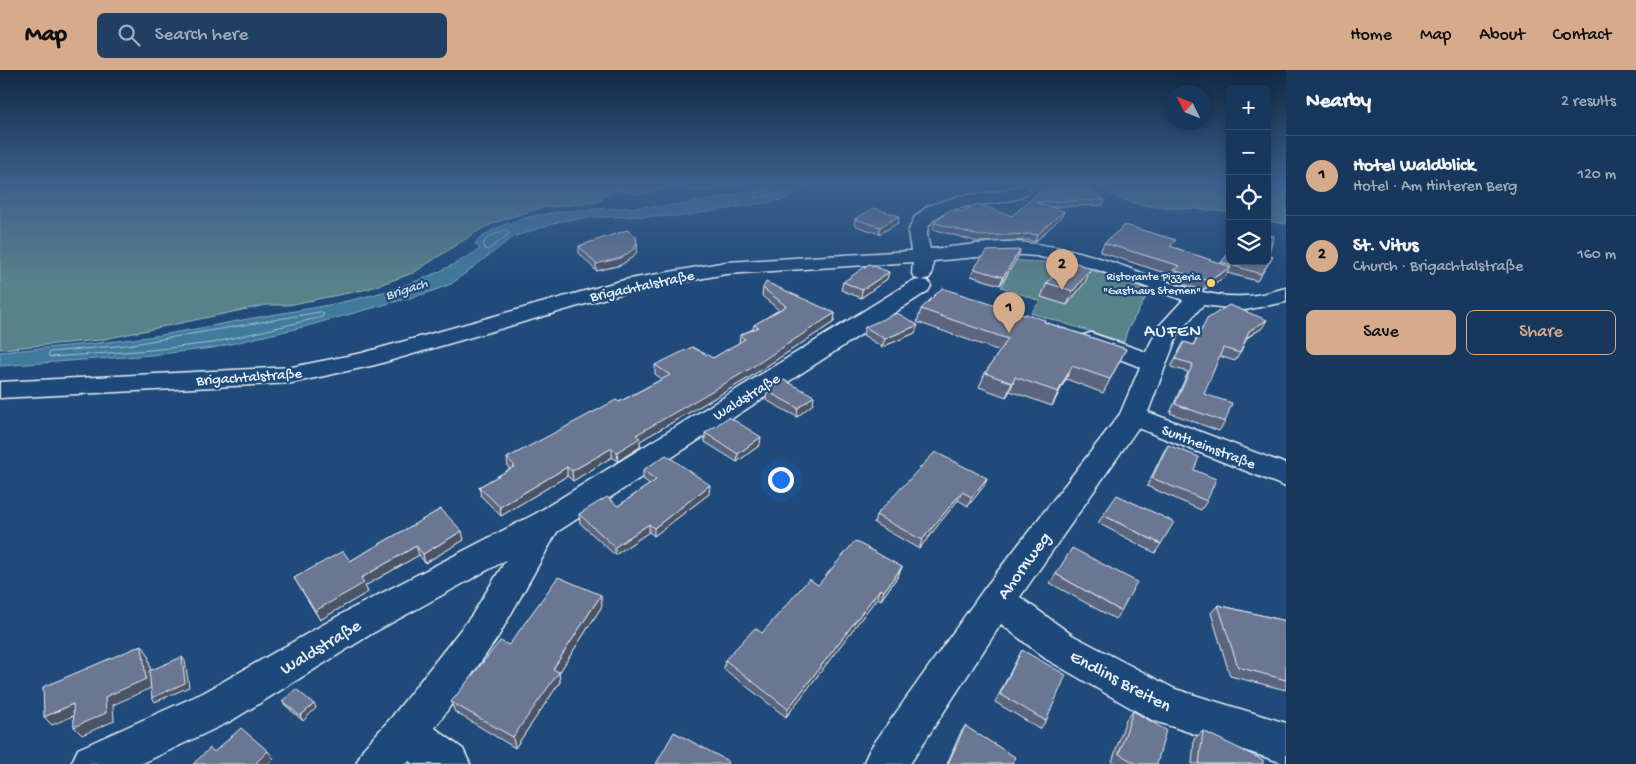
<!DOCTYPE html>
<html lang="en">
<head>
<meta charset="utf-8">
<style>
	:root { --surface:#17385c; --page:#203f62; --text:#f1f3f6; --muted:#9eacbb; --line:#365272; --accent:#d6ab8b }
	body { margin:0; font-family:"Gochi Hand",sans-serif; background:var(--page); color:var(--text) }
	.controls { position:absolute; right:15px; top:15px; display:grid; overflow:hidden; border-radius:8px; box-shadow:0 2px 12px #0003 }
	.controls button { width:45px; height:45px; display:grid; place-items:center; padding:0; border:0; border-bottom:1px solid var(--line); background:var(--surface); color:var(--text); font:25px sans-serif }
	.compass { position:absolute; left:1166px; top:15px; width:45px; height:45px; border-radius:50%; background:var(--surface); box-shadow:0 2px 12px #0003; rotate:313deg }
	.you { position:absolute; left:780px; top:409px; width:18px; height:18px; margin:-12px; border:4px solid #fff; border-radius:50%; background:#1a73e8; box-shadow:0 0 0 8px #1a73e833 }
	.badge { display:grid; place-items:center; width:32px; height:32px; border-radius:50%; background:var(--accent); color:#111; font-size:16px; font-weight:700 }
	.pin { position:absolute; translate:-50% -41px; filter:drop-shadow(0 1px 2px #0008) }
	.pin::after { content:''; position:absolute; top:26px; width:18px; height:15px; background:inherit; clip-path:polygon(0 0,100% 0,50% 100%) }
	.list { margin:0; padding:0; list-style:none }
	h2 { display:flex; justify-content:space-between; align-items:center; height:65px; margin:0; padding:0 20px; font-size:21px }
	h2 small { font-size:16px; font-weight:400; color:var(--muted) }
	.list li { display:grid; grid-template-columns:32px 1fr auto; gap:15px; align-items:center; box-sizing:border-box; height:80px; padding:0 20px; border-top:1px solid var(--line) }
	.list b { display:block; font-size:19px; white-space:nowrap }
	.list p { margin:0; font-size:16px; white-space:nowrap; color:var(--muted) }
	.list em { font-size:16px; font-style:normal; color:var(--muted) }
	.actions { display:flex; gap:10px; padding:15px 20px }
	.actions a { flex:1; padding:11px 0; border:1px solid var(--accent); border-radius:8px; text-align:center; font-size:18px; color:var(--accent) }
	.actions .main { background:var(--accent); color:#111 }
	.icon { flex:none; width:28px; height:28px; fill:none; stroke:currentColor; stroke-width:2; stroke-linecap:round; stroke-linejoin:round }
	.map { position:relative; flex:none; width:1286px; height:694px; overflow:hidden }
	header { display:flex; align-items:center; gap:30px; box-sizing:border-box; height:70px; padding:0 25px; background:var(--accent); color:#111 }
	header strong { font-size:24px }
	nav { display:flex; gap:28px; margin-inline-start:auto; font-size:18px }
	.search { width:350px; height:45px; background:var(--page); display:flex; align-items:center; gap:12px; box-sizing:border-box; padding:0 18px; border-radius:8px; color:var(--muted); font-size:19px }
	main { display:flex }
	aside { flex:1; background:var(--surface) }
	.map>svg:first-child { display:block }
	.green { fill:#588289; stroke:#a0bac0 }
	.water { fill:#417a9c; stroke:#84aac1 }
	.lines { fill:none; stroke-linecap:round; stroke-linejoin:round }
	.shore { stroke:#a5c1d3; stroke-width:1 }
	.minor-casing { stroke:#e8f1f8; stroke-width:3 }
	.minor { fill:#1f4a7a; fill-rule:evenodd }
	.wall { fill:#5c657e; stroke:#e8f1f8 }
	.shaded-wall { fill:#4b5366; stroke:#e8f1f8 }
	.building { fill:#6b7692; stroke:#e8f1f8 }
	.poi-dot { fill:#ffd166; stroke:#1f4a7a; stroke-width:2 }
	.labels { text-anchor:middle; stroke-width:4.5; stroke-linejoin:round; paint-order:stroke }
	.far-poi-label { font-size:12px; fill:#e8f1f8; stroke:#1f4a7a; text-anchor:end }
	.far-water-label { font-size:14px; font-style:italic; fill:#cfdfea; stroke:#1f4a7a }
	.street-label { font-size:15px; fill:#e8f1f8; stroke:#1f4a7a }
	.quarter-label { font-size:18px; letter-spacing:1px; fill:#e8f1f8; stroke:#1f4a7a }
	.near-street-label { font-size:18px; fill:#e8f1f8; stroke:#1f4a7a }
</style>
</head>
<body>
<header>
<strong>Map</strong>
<div class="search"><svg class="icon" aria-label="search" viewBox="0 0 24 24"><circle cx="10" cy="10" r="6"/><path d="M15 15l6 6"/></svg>Search here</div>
<nav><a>Home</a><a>Map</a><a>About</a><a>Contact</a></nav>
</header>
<main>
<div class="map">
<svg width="1286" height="694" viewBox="0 0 1286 694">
	<rect width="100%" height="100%" fill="#1f4a7a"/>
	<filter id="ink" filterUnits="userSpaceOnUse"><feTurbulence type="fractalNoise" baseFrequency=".02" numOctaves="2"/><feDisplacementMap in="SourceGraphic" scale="10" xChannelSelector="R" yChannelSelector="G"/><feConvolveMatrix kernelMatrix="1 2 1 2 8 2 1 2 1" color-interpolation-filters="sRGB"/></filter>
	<g filter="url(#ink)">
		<path class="green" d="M0 115H745L698 122 675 117 637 124 617 120 609 123 598 132 541 138 504 149 481 159 413 203 368 219 288 235H266L100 270 0 279Z
			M1097 115H1230V143C1182 133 1139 147 1097 115Z
			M1267 117 1286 120V154L1267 151Z
			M1003 190 1062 193 1112 206 1150 220 1127 261 1124 272 1031 243 1040 231 1001 217 1010 200Z"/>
		<path class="water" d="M775 115H812L782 130 682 146 595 147 561 151 513 167 451 214 427 223 303 257 213 278 152 285 0 296V282C42 278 84 275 125 270 168 265 210 256 253 248 331 235 412 224 480 179L475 173C520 129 630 143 689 133 718 129 747 121 775 115Z"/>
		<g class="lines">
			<path class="shore" d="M770 115 768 120 755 124 754 128 781 125 802 115
				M506 160 509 162 508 165 488 180 485 179 483 173 489 167Z
				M321 242 324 244 322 247 212 273 151 280 50 287 48 285 50 282 127 275Z"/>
			<g class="minor-casing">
				<path id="minor" d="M1021 115 1027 116 1030 120C1016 140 958 127 934 150 930 154 927 158 927 163 927 168 929 174 930 179 956 177 983 172 1010 172 1030 172 1050 176 1070 180 1124 191 1192 230 1245 226 1259 226 1273 221 1286 218V232L1245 240 1203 235 1178 263 1148 342 1286 394V417L1138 358 1020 527 1072 565 1175 619 1286 653V694L1152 650 1046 589 1001 554 910 694H863L870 679 984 519 1120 344 1140 297 1083 275 1079 270 1083 265 1091 263 1146 282 1159 256 1183 230 1092 198 1036 186 1010 184 933 191 932 204 929 208 922 210 928 211 931 216 928 221 557 462 498 567 435 658 463 679 470 694H413L409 691 407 694H356L363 679 391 648 472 545 506 490 373 563 231 651 141 694H71L78 679 203 623 347 541 535 444 912 211 920 210 915 208 912 204 913 192 726 204 627 222 375 295 292 313 0 328V312L292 297 362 283 624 210 726 192 911 181 908 162 914 148 928 136 959 126 1003 121Z"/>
			</g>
			<use href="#minor" class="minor"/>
		</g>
		<path class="wall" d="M1047 115 1105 130 1103 135 1052 137 1062 146 1035 172 1029 170 978 172 933 159 935 153 961 142 1012 146Z
			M899 146 898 153 879 164 854 155 855 149Z
			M637 173V181L634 186 621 195 596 201 579 183V176Z
			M1104 173 1172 177 1221 194 1230 182 1268 185 1273 187 1257 211 1227 203 1225 207 1203 220 1168 210 1171 205 1100 182Z
			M1020 180 1018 187 1000 215 971 206 974 199Z
			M889 202 887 209 861 228 841 220 843 212Z
			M1085 212 1067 235 1041 227 1047 213Z
			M763 218 835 243 834 252 747 309 640 371V377L618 391 612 387 573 411 567 406 501 446 481 426 479 417 510 399 508 397 507 388 619 332 662 309 655 304V295L713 288 739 273 740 265 753 259 754 255 779 240 762 226Z
			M921 239 1045 252 1126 279 1103 323 1066 309 1052 336 1010 321 1006 327 979 317 985 303 1000 281 917 252Z
			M1207 249 1262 258 1247 268 1240 283 1235 291 1219 286 1204 324 1225 352 1219 361 1170 343 1188 302 1171 297 1184 272 1193 275Z
			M865 257 915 263 882 277 863 265Z
			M767 321 813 334 797 347 766 330Z
			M705 363 760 375 737 392 705 372Z
			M1168 375 1194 400 1207 431 1201 440 1147 416 1163 383Z
			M643 400 709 424 654 466 649 462 615 485 580 453 579 444 618 436 650 414 643 409Z
			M987 408 984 416 968 436 958 430 919 479 874 453 876 445Z
			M441 439 464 470 425 493 419 485 365 516 368 522 320 550 299 516 294 508 350 491Z
			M1103 445 1161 474 1155 483 1098 453Z
			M902 497 898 506 881 530 877 528 786 647 724 599 725 590 762 563 818 515Z
			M1056 504 1121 541 1115 549 1050 513Z
			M1218 535 1286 551V620L1230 606 1211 543Z
			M602 536 559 603 560 612 515 678 455 642 451 632 509 575Z
			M1022 580 1046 651 1040 659 995 632 1017 589Z
			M282 631 314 634 316 638 303 651 285 635Z
			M1133 641 1157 694H1116L1112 692 1126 649Z
			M965 656 1012 694H947L960 664Z
			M1203 661 1263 694H1192L1194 669Z"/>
		<path class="shaded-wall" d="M1064 141 1062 146 1035 172 1037 165Z
			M899 146 898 153 879 164 880 157Z
			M637 173V181L634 186 621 195 596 201V194Z
			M1020 180 1018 187 1000 215 1003 207Z
			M1231 197 1225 207 1203 220 1209 211Z
			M1091 199 1085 212 1067 235 1073 221Z
			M889 202 887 209 861 228 862 220Z
			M835 243 834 252 747 309 640 371V377L618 391 617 382 636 365Z
			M1267 250 1262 258 1244 269 1249 261Z
			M918 255 915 263 882 277 885 269Z
			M1072 296 1066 309 1052 336 1058 322Z
			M1015 307 1010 321 1006 327 1012 313Z
			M814 326 813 334 797 347 798 338Z
			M761 367 760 375 737 392 738 384Z
			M612 378V387L573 411 572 401Z
			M567 397V406L501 446 500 437Z
			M987 408 984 416 968 436 972 427Z
			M710 415 709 424 654 466V458Z
			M962 422 958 430 919 479 922 470Z
			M649 454V462L615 485V477Z
			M462 461 464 470 425 493 423 484Z
			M416 476 419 485 365 516 368 522 320 550 315 541 361 508Z
			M902 497 898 506 881 530 884 521Z
			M880 519 877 528 786 647 788 639Z
			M601 525 602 536 559 603 560 612 515 678 513 667 553 599Z
			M142 575 148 584 153 617 113 635 114 651 82 665 74 657Z
			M182 587 185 591 189 617 155 632 152 628Z
			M73 634 82 642 52 655 44 647Z
			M314 634 316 638 303 651 300 646Z
			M268 681 274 689 269 694H255Z"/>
		<path class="building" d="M1047 115H1084L1105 130 1035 132 1064 141 1037 165 1031 164 980 166 935 153 950 139 961 142 977 134 1012 146Z
			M874 138 899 146 880 157 855 149Z
			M1125 155 1176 170 1170 176 1231 197 1209 211 1173 200 1180 196 1104 173Z
			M627 160 636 166 637 173 634 179 621 188 596 194 579 176Z
			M1267 165 1274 166 1268 185 1273 187 1261 204 1221 192 1230 182V191H1267Z
			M1020 180 1003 207 974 199 986 181Z
			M1072 191 1091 199 1073 221 1047 213 1059 199 1062 200Z
			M869 194 889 202 862 220 843 212Z
			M766 212 835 243 748 300 636 365 640 368 617 382 612 378 572 401 567 397 500 437 479 417 515 396 507 388 616 330 619 332 670 305 655 295 692 277 713 288 745 269 740 265 759 257 754 255 786 236 763 218Z
			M942 218 1024 245 1026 244 1035 247 1045 250 1044 252 1126 279 1110 309 1072 296 1058 322 1015 307 1012 313 985 303 1008 269 921 239Z
			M1229 235 1267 250 1249 261 1240 283 1223 278 1204 324 1232 333 1225 352 1175 334 1193 294 1175 289 1184 272 1194 275 1207 249Z
			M897 243 918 255 885 269 865 257Z
			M784 310 814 326 798 338 767 321Z
			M729 347 761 367 738 384 705 363Z
			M1168 375 1199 387 1194 400 1216 409 1207 431 1152 408Z
			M935 382 987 408 972 427 962 422 922 470 876 445Z
			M666 385 710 415 654 458 649 454 615 477 579 444 607 427 618 436 656 410 643 400Z
			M1117 425 1174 452 1161 474 1103 445Z
			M441 439 462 461 423 484 416 476 361 508 364 513 315 541 294 508 343 481 350 491Z
			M855 471 902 497 884 521 880 519 788 639 725 590 755 558 762 563 809 509 818 515Z
			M1072 478 1137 512 1121 541 1056 504Z
			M558 507 601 525 553 599 559 602 513 667 451 632 500 571 509 575Z
			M1218 535 1286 551V610L1238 597Z
			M142 575 146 609 105 627 106 643 74 657 73 634 44 647 43 617Z
			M1022 580 1066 605 1046 651 1000 624Z
			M182 587 185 613 152 628 149 601Z
			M296 619 314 634 300 646 282 631Z
			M1133 641 1166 660 1157 694H1137L1119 684Z
			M965 656 1015 687 1012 694H948Z
			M241 658 268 681 255 694H193L210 678 214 682Z
			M1203 661 1263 690V694H1199Z
			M674 662 728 691 727 694H656Z"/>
	</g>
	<linearGradient id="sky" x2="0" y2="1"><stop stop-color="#112943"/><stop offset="0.54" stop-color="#3c608d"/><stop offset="1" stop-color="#3c608d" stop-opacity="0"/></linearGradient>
	<rect width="1286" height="212" fill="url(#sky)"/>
	<circle class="poi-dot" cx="1211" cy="213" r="5"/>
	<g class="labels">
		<g class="far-poi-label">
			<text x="1201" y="210">Ristorante Pizzeria<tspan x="1201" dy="14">"Gasthaus Sternen"</tspan></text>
		</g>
		<g class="far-water-label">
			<text transform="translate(406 218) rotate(-18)" y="5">Brigach</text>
		</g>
		<g class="street-label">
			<text transform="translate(642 215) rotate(-12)" y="5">Brigachtalstraße</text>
			<text transform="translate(249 306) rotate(-4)" y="5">Brigachtalstraße</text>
			<text transform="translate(746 326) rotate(-32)" y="5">Waldstraße</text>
			<text transform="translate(1209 376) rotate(21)" y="5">Suntheimstraße</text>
		</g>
		<g class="quarter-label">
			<text x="1173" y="266">AUFEN</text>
		</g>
		<g class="near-street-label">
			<text transform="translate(1023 495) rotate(-54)" y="6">Ahornweg</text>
			<text transform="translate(320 576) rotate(-31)" y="6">Waldstraße</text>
			<text transform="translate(1121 610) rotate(28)" y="6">Endlins Breiten</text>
		</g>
	</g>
</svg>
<div class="controls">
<button>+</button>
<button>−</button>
<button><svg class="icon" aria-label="locate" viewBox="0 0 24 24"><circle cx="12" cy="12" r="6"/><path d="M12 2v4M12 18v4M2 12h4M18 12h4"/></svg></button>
<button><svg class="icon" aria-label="layers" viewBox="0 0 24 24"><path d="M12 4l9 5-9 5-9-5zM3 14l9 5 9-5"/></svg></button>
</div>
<svg class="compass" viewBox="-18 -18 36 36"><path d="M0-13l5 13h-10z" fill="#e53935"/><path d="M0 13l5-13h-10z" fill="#9eacbb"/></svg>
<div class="you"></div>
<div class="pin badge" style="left:1009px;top:263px">1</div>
<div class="pin badge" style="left:1062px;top:220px">2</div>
</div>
<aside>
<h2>Nearby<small>2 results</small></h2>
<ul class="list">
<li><span class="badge">1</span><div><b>Hotel Waldblick</b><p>Hotel · Am Hinteren Berg</p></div><em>120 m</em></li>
<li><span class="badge">2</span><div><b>St. Vitus</b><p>Church · Brigachtalstraße</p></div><em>160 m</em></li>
</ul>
<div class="actions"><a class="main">Save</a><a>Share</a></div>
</aside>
</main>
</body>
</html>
